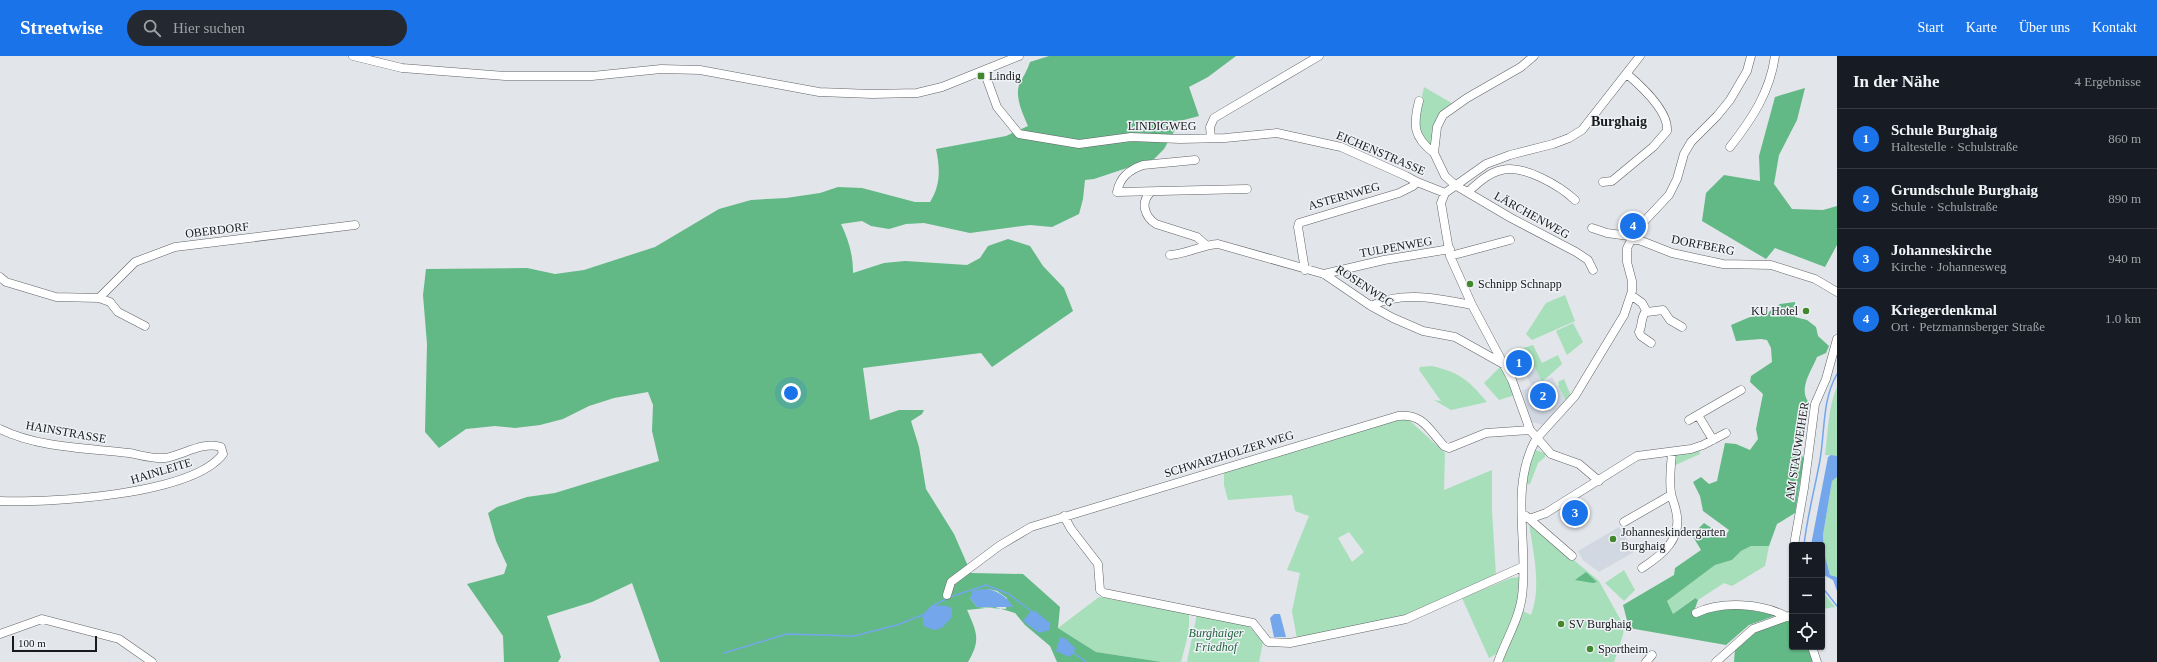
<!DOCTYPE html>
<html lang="de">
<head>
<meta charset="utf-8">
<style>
	:root { --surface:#171b24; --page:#242831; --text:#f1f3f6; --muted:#9ea1a6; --line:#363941; --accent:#1a73e8 }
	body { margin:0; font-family:Georgia,serif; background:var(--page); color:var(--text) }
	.controls { position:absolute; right:12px; bottom:12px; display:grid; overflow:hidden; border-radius:4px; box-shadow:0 1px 3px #0004 }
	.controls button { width:36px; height:36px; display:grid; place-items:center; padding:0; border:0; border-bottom:1px solid var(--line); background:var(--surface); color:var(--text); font:20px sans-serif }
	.scale { position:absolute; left:12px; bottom:10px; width:85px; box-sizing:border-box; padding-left:4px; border:2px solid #191a1b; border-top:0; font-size:11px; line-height:14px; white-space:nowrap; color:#191a1b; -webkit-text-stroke:3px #eff2f6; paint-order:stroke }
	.you { position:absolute; left:791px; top:337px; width:14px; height:14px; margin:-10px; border:3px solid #fff; border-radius:50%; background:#1a73e8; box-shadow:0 0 0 6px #1a73e833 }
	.badge { display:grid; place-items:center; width:26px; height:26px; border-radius:50%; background:var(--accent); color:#fff; font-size:13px; font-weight:700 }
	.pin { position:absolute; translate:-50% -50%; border:2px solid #fff; box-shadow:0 1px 4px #0006 }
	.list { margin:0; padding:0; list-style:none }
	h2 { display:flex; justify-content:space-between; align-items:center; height:52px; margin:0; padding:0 16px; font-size:17px }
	h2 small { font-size:13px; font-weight:400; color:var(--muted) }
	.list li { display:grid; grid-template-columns:26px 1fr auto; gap:12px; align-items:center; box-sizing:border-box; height:60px; padding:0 16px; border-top:1px solid var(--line) }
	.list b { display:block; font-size:15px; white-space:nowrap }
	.list p { margin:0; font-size:13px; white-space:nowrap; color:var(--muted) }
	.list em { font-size:13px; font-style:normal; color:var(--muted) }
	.icon { flex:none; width:22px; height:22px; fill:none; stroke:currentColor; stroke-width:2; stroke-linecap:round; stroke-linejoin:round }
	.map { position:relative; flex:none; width:1837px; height:606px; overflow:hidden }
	header { display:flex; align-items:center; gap:24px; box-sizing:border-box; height:56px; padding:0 20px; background:var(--accent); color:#fff }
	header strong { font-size:19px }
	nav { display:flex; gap:22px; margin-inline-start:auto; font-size:14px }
	.search { width:280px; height:36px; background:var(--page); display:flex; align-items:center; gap:10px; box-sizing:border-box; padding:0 14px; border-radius:22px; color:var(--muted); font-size:15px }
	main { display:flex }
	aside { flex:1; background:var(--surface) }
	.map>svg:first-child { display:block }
	.built { fill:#d1d8e2 }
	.green { fill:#a6dfba; fill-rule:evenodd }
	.forest { fill:#62b985; fill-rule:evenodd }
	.water { fill:#74a6eb }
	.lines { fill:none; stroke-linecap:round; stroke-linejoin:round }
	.stream { stroke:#74a6eb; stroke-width:1.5 }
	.minor-casing { stroke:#616367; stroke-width:9 }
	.minor { stroke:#fff; stroke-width:8 }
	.poi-dot { fill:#41872c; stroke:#eff2f6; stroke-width:1.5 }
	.labels { text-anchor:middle; stroke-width:3; stroke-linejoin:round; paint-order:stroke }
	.poi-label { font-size:12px; fill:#191a1b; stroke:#eff2f6; text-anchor:start }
	.street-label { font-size:12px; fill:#191a1b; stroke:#eff2f6 }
	.park-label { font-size:12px; font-style:italic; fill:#23623f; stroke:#eff2f6 }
	.quarter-label { font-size:14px; font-weight:bold; fill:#191a1b; stroke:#eff2f6 }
</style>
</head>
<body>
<header>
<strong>Streetwise</strong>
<div class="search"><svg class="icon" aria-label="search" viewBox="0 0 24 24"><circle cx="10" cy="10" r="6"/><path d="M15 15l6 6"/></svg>Hier suchen</div>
<nav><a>Start</a><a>Karte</a><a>Über uns</a><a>Kontakt</a></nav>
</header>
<main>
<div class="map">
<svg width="1837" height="606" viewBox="0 0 1837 606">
	<rect width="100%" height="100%" fill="#e2e5e9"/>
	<path class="built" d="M1531 304 1542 326 1552 321 1566 345 1544 369 1532 366 1522 335 1532 330 1521 310Z
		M1619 471 1634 496 1599 516 1583 504 1578 495Z"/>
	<path class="green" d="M1424 31 1455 49 1443 59 1434 97 1416 68Z
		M1565 239 1575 265 1532 284 1526 278 1546 247Z
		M1573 267 1583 286 1567 299 1556 275Z
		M1533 289 1542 307 1558 299 1562 308 1542 326 1531 304 1521 310 1511 296Z
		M1432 310C1461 317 1468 324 1487 346L1451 354 1434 344 1441 345 1419 314 1420 311Z
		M1501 310 1515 339 1499 344 1484 327Z
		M1564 323 1571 340 1566 345 1558 330 1559 329 1558 326Z
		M1837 331V400L1825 399C1828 378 1828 351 1837 331Z
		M1408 363 1445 397 1444 434 1492 414V455L1496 520 1406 559 1297 583 1292 555 1300 517 1287 514 1309 460 1295 455 1292 439 1228 444 1224 429V416L1373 369ZM1349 476 1364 496 1352 506 1338 482Z
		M1699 393 1700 398 1671 411 1672 397Z
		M1535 394 1545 397V401L1538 407 1530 428 1526 429V414Z
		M1837 421V521L1830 519 1824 498 1823 479 1832 425Z
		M1529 467 1599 525 1624 570 1623 579 1614 606H1500L1521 554 1531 559C1542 531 1533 496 1529 467Z
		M1751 490H1769L1765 510 1732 530 1724 527 1698 544 1694 542 1673 558 1667 545 1715 509 1732 504 1741 495Z
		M1624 514 1635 534 1624 545 1605 527Z
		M1519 521 1518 549 1498 597 1489 602 1462 542 1511 522Z
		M1822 535 1835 551 1822 553Z
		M1099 541 1189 558V575L1181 606H1162L1096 596 1058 572Z
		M1197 558 1234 563 1249 570 1263 586 1259 606H1187Z"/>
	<path class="forest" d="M1049 0H1236L1208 21 1189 31 1199 60 1180 65 1164 93 1154 103 1094 123 1085 124 1083 143 1079 158 1052 171 1030 169 970 177 924 167 906 168 889 173 871 170 862 165 841 168C849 185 853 199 853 217L884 207 905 205 967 209 980 202 988 190 1008 183 1030 190 1043 210 1064 232 1073 255 992 311 981 297 863 312 870 364 899 354H924L922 358 911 365 919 391 926 433 954 478 971 517 1023 518 1060 551 1058 572 1096 596 1162 606H1057L1050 590 1025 569 1015 557 995 551 967 554C977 576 981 584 968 606H660L632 527 592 546 547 560 561 601 558 606H504L503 580 467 528 504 518 507 509 496 485 488 457 497 451 527 441 555 437 659 405 652 375 653 349 648 336 614 342 589 350 563 363 540 369 515 372 495 370 466 373 439 392 425 376 427 288 423 239 426 213 527 212 555 218 584 214 655 191 719 153 751 144 786 142 820 137 838 131 862 132 915 146H930C941 129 940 112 936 93L1006 80 1028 70C1023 58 1015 42 1019 29 1023 21 1027 15 1030 6ZM988 533 997 535 1007 542 1006 553 977 551 970 542Z
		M1805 32 1797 64 1779 99 1774 128 1792 153 1823 154 1837 150V189L1825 211 1775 192 1766 203 1702 165 1706 137 1724 119 1760 125 1759 100 1775 41Z
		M1795 246V261L1807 264 1816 271 1818 280 1829 290 1826 297 1817 301C1811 316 1797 334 1810 348L1803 380 1797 386 1796 395 1804 402 1795 457 1777 468 1769 490H1751L1741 495 1732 504 1715 509 1667 545 1673 558 1695 542 1698 544 1693 558 1696 560 1731 551 1777 559 1749 569 1726 589 1629 572 1623 549 1674 519 1675 512 1701 494 1692 479 1704 467 1725 481 1729 474 1703 455 1700 440 1693 426 1701 421 1709 428 1717 425 1725 387 1736 388 1750 394 1758 383 1756 373 1763 338 1750 326 1751 320 1772 306 1771 292 1767 284 1761 283 1736 285 1731 269 1750 261 1766 258 1780 248Z
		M1586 516 1597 526 1593 527 1575 524Z
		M1792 564V591H1810L1814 606H1734L1735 593C1752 577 1768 568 1792 564Z"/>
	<path class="water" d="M1831 399 1837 400V421L1832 425 1823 479 1824 497 1830 519 1837 521V535L1833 524 1822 518V489H1811L1828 401Z
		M988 533C1000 536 1007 541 1013 551H977L970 542 973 534Z
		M932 549 948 550 952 553V561C942 572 939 578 924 570L922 559Z
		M1031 555H1035L1050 567V574L1039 577 1023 565Z
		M1274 558H1280L1286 581H1274L1270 562Z
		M1060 581 1066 583 1075 592 1074 597 1069 601 1056 595Z"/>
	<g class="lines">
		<path class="stream" d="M1804 489C1807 461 1815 432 1820 404 1825 375 1822 344 1837 318
			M1822 531 1837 550
			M950 541 986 529 1009 538 1031 555
			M934 549 946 543
			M724 597 787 578 854 580 897 569 922 559
			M1074 597 1086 606"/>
		<g class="minor-casing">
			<path id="minor" d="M353 0 402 12 505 20H592L661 13 700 14 819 36 872 38 917 37 942 31 1019 0
				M1534 0 1521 11 1467 42 1443 59 1437 71 1434 97 1445 120 1455 129 1511 162 1576 196 1588 204 1593 214
				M984 15 997 51 1019 78 1079 88 1131 81 1180 83 1225 82 1277 77 1341 91 1406 120 1417 126 1445 137
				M1419 45C1413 69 1413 81 1434 97
				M1211 82 1210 71 1214 62 1319 0
				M1730 91C1752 63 1770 36 1775 0
				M1195 104 1143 109C1129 114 1120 121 1117 136L1247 133
				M1603 126 1612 125 1653 91 1667 75C1669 55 1641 30 1627 18
				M1468 136C1478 127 1488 117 1502 114 1523 108 1560 130 1575 144
				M1150 137C1140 147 1145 161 1156 168L1197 181 1206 189
				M1592 172 1607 177 1629 180 1633 184
				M1633 184H1639L1672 197 1723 208 1771 209 1815 223 1837 236
				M1170 199C1187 198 1201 189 1218 188L1324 218 1371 250 1393 262 1423 275 1455 281 1505 309
				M1450 200 1510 184
				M1305 214 1298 171 1299 167 1399 137 1413 130 1417 126
				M1324 218 1384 204 1450 193
				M0 221 6 226 56 241 99 242 135 206 175 191 355 169
				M1631 239 1642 247 1647 256 1663 254 1670 264 1682 271
				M99 242 110 246 118 256 145 270
				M1371 250C1402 234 1439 243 1472 249
				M1646 255C1640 262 1643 269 1639 276L1641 280 1651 287
				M1698 359 1713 384
				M1689 364 1741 334
				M0 373C39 392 87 392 129 397 141 399 152 403 165 402 183 399 203 385 221 391L223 398C192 439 50 447 0 445
				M1599 425 1579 408 1551 398 1530 374 1512 324 1472 249 1450 200 1441 147 1445 137 1486 108 1510 99 1553 88 1569 82 1582 74 1640 0
				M1064 460 1071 473 1098 508 1100 534 1104 537 1253 567 1268 586 1290 587 1406 563 1522 511
				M1526 460 1572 500
				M1529 463 1546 457 1637 400 1691 393 1703 389 1726 377
				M1624 466 1671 439
				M1794 489 1804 432 1815 348 1826 323 1837 283
				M1642 512C1662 499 1683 483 1676 455 1675 449 1672 443 1671 437 1669 424 1671 410 1672 397
				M947 539 951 526 999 490 1031 471 1398 360C1423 357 1429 374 1444 390L1449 392 1486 377 1530 374
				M1696 557C1722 545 1762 547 1787 561
				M0 578 42 563 119 583 152 606
				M1812 591 1817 606
				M1498 606C1506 584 1519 563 1522 540 1529 487 1509 432 1536 383L1575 340 1624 259 1632 235V225L1627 206V192L1637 173 1669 139 1677 123 1684 98 1691 86 1717 60 1730 44 1747 15 1751 0
				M1646 606 1652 599
				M1716 606 1753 573 1789 560"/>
		</g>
		<use href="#minor" class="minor"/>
	</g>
	<g class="poi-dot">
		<rect x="977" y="16" width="8" height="8" rx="2"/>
		<circle cx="1470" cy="228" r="4"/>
		<circle cx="1806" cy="255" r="4"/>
		<circle cx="1613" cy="483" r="4"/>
		<circle cx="1561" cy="568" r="4"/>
		<circle cx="1590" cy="593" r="4"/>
	</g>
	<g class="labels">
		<g class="poi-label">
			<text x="989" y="24">Lindig</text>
			<text x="1478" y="232">Schnipp Schnapp</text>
			<text x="1798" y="259" text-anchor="end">KU Hotel</text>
			<text x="1621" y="480">Johanneskindergarten<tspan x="1621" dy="14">Burghaig</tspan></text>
			<text x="1569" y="572">SV Burghaig</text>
			<text x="1598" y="597">Sportheim</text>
		</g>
		<g class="street-label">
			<text x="1162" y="74">LINDIGWEG</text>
			<text transform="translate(1381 97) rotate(23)" y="4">EICHENSTRASSE</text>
			<text transform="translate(1344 140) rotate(-16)" y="4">ASTERNWEG</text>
			<text transform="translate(1532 159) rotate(29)" y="4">LÄRCHENWEG</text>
			<text transform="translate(217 174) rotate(-7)" y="4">OBERDORF</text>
			<text transform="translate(1703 189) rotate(11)" y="4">DORFBERG</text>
			<text transform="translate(1396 191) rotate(-10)" y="4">TULPENWEG</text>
			<text transform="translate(1365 230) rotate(33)" y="4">ROSENWEG</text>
			<text transform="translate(66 376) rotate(10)" y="4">HAINSTRASSE</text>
			<text transform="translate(1797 395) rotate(-81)" y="4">AM STAUWEIHER</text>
			<text transform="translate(1229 398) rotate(-17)" y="4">SCHWARZHOLZER WEG</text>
			<text transform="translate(161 415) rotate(-17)" y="4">HAINLEITE</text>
		</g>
		<g class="park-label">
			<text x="1216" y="581">Burghaiger<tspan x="1216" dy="14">Friedhof</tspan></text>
		</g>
		<g class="quarter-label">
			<text x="1619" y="70">Burghaig</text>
		</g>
	</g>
</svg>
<div class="controls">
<button>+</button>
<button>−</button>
<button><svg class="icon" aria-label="locate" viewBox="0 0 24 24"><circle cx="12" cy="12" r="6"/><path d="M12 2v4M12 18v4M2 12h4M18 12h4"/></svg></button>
</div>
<div class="scale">100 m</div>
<div class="you"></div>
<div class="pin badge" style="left:1519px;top:307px">1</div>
<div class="pin badge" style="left:1543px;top:340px">2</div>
<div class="pin badge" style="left:1575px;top:457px">3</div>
<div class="pin badge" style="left:1633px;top:170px">4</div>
</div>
<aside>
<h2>In der Nähe<small>4 Ergebnisse</small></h2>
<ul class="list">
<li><span class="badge">1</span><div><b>Schule Burghaig</b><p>Haltestelle · Schulstraße</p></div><em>860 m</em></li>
<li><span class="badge">2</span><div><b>Grundschule Burghaig</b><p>Schule · Schulstraße</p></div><em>890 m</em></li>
<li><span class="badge">3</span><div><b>Johanneskirche</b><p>Kirche · Johannesweg</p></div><em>940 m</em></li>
<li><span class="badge">4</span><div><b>Kriegerdenkmal</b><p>Ort · Petzmannsberger Straße</p></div><em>1.0 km</em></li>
</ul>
</aside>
</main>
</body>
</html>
